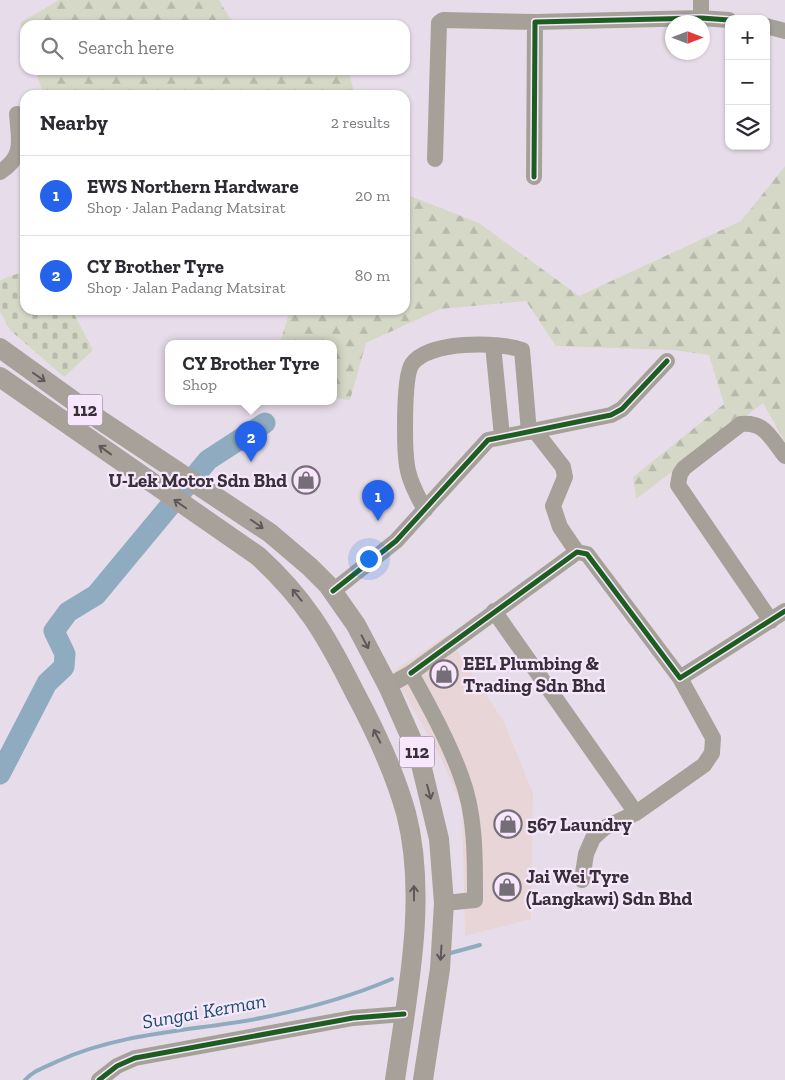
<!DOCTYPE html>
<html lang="en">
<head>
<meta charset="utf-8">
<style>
	:root { --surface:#fff; --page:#f7f7f7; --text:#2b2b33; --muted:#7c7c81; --line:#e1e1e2; --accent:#2563eb }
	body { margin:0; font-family:"Zilla Slab",serif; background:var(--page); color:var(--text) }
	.controls { position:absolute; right:15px; top:15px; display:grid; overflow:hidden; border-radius:10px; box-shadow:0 1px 4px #0004 }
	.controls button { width:45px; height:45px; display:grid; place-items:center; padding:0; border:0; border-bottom:1px solid var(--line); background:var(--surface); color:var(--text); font:25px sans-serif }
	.compass { position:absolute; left:665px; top:15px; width:45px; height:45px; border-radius:50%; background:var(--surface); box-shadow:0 1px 4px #0004; rotate:90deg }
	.you { position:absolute; left:368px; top:558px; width:18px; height:18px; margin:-12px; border:4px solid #fff; border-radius:50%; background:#1a73e8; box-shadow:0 0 0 8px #1a73e833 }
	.badge { display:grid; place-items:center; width:32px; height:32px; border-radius:50%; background:var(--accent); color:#fff; font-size:16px; font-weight:700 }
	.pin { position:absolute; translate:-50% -41px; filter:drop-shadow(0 1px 2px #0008) }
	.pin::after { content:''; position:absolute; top:26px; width:18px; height:15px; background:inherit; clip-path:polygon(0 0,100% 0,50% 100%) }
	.popup { position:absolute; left:165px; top:340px; width:172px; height:65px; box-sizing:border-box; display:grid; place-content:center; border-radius:10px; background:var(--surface); filter:drop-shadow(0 1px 4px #0005); font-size:16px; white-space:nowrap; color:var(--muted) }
	.popup b { font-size:19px; color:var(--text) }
	.popup::after { content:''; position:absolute; left:50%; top:100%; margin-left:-10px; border:10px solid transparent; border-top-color:var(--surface) }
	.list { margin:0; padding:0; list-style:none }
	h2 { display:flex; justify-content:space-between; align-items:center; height:65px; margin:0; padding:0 20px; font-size:21px }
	h2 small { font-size:16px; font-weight:400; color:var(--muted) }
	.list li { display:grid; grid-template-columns:32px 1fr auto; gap:15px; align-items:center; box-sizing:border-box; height:80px; padding:0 20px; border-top:1px solid var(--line) }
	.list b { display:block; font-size:19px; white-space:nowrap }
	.list p { margin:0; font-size:16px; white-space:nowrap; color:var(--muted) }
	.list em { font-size:16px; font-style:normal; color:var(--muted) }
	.icon { flex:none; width:28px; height:28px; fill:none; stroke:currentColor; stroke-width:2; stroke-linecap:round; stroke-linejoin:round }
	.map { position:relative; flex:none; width:785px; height:1080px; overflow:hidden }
	.search { position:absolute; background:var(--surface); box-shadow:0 1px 4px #0004; left:20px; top:20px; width:390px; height:55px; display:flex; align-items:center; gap:12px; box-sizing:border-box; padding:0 18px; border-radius:15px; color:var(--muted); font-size:19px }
	.panel { position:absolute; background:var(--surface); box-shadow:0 1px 4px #0004; left:20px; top:90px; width:390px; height:225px; border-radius:15px }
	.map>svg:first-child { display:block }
	.commercial { fill:#e8d5d7 }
	.forest { fill:url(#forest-firs) }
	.cemetery { fill:url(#cemetery-stones) }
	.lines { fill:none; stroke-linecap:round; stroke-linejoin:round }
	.stream { stroke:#8fabbf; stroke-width:4 }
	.river { stroke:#8fabbf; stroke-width:21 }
	.minor { stroke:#a6a198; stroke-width:16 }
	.major { stroke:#a8a19a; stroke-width:20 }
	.cycleway-casing { stroke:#f7e6fc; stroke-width:8 }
	.cycleway { stroke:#1b5e20; stroke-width:5 }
	.oneway { stroke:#5f585b }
	.labels { text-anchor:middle; stroke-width:4.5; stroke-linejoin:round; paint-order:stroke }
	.shield { fill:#f7e6fc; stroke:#716774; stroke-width:1 }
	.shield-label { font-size:18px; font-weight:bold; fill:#373039 }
	.poi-label { font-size:19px; font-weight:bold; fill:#373039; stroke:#f7e6fc; text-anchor:start }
	.water-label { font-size:20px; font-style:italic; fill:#155169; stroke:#f7e6fc }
</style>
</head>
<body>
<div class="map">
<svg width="785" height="1080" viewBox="0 0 785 1080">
	<defs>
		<pattern id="forest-firs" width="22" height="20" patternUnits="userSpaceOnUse" patternTransform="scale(1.25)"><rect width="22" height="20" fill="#d5d8c6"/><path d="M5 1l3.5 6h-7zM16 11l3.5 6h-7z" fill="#b7baab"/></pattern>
		<pattern id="cemetery-stones" width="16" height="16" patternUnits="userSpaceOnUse" patternTransform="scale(1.25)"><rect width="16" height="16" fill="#d5d8c6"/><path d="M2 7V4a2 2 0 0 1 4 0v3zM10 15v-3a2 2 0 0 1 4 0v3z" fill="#b7baab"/></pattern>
	</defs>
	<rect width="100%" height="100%" fill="#e7ddea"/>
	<path class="commercial" d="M447 635 504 722 533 793 531 919 465 936 462 807 440 756 392 672Z"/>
	<path class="forest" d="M59 0H219L234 25H25V39L20 23Z
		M35 70H348L355 95H44Z
		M785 166V442L763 403 636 499 633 477 724 404 709 355 673 350 556 346 526 301 440 309 366 343 350 400 334 398V343H280L290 310H405V194L479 223 579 296 741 221Z"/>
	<path class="cemetery" d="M25 271V310H72L93 350 64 377 10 330 0 311V280Z"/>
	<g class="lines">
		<path class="stream" d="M447 954 480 945
			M25 1080C34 1070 46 1067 58 1061 122 1032 193 1031 261 1018 306 1009 350 997 392 979"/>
		<path class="river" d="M0 774 47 683 64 667 65 654 54 631 68 612 96 595 208 460 265 423"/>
		<path class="minor" d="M701 0V18
			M766 26 785 31
			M435 159 439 23 443 20 535 22
			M0 172C25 156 19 140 17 114
			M534 177 535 22 701 18 729 20
			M493 345 502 436
			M535 431 563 467 565 477 553 506 560 527 577 552
			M425 510C418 497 411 485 408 471 404 454 403 377 412 364 428 341 497 341 522 350L529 432
			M333 591 396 541 488 440 611 415 622 409 667 361
			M494 611 636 813
			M771 621 678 485 680 474 684 468 741 424C765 421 771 439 785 456
			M411 673 577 552 587 554 680 678 785 611
			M388 686 411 673C429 706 448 740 461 776 476 815 475 859 475 900L444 903
			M582 880 586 854 593 838 604 828 636 813 663 794 704 765 712 753 713 738 680 678
			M99 1080 117 1066 135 1058 353 1018 404 1014"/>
		<path class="major" d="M0 348 100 420 270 533 310 567 328 585 356 625 388 686 419 756 439 839 444 903 440 969 423 1080
			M0 377 258 556C305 599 326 635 354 691 375 730 394 770 406 813 428 897 407 996 395 1080"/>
		<g class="cycleway-casing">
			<path id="cycleway" d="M534 177 535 22 701 18 729 20
				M333 591 396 541 488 440 611 415 622 409 667 361
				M411 673 577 552 587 554 680 678 785 611
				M99 1080 117 1066 135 1058 353 1018 404 1014"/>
		</g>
		<use href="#cycleway" class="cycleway"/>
	</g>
	<defs><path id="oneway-shaft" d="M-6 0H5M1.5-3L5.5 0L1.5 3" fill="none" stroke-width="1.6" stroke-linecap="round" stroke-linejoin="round" transform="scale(1.25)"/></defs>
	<g class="oneway">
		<use href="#oneway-shaft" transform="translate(39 377) rotate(35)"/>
		<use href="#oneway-shaft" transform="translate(105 450) rotate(-144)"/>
		<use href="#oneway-shaft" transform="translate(180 504) rotate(-145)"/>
		<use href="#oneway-shaft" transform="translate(257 524) rotate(35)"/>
		<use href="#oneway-shaft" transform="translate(297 595) rotate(-129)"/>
		<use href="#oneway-shaft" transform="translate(365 642) rotate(62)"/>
		<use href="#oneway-shaft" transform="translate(377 736) rotate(-117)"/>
		<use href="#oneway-shaft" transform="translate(429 792) rotate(75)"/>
		<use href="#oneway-shaft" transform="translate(414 893) rotate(-90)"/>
		<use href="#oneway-shaft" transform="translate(441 953) rotate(94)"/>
	</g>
	<defs>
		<g id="shop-ring" transform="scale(1.4375)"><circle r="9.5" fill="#f7e6fc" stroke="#756d77" stroke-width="1.5"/><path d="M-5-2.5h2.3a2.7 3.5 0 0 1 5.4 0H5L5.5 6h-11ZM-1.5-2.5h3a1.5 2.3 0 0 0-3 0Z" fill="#756d77"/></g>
	</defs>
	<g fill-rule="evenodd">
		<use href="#shop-ring" x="306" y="480"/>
		<use href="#shop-ring" x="444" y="674"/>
		<use href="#shop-ring" x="508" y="824"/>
		<use href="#shop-ring" x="507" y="887"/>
	</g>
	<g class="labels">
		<g class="shield">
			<rect x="67.5" y="394.5" width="35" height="31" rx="4"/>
			<rect x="399.5" y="736.5" width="35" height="31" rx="4"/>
		</g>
		<g class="shield-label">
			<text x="85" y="416">112</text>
			<text x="417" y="758">112</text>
		</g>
		<g class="poi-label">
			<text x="287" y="487" text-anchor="end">U-Lek Motor Sdn Bhd</text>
			<text x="463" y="670">EEL Plumbing &amp;<tspan x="463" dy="22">Trading Sdn Bhd</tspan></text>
			<text x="527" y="831">567 Laundry</text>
			<text x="526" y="883">Jai Wei Tyre<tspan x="526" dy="22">(Langkawi) Sdn Bhd</tspan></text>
		</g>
		<g class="water-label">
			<text transform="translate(204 1011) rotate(-10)" y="7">Sungai Kerman</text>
		</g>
	</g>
</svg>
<div class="controls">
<button>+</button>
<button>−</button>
<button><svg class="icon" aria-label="layers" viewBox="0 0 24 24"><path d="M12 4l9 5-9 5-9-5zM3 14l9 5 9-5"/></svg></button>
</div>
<svg class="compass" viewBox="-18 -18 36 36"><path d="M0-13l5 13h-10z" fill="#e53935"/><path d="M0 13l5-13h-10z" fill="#7c7c81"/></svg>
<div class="you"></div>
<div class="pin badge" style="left:378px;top:521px">1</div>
<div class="pin badge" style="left:251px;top:462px">2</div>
<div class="popup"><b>CY Brother Tyre</b>Shop</div>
<div class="search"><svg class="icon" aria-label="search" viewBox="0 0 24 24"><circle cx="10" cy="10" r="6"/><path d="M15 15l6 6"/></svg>Search here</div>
<section class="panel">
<h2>Nearby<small>2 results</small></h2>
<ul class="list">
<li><span class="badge">1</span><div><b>EWS Northern Hardware</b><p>Shop · Jalan Padang Matsirat</p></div><em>20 m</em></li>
<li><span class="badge">2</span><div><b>CY Brother Tyre</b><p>Shop · Jalan Padang Matsirat</p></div><em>80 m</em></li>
</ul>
</section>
</div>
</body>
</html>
